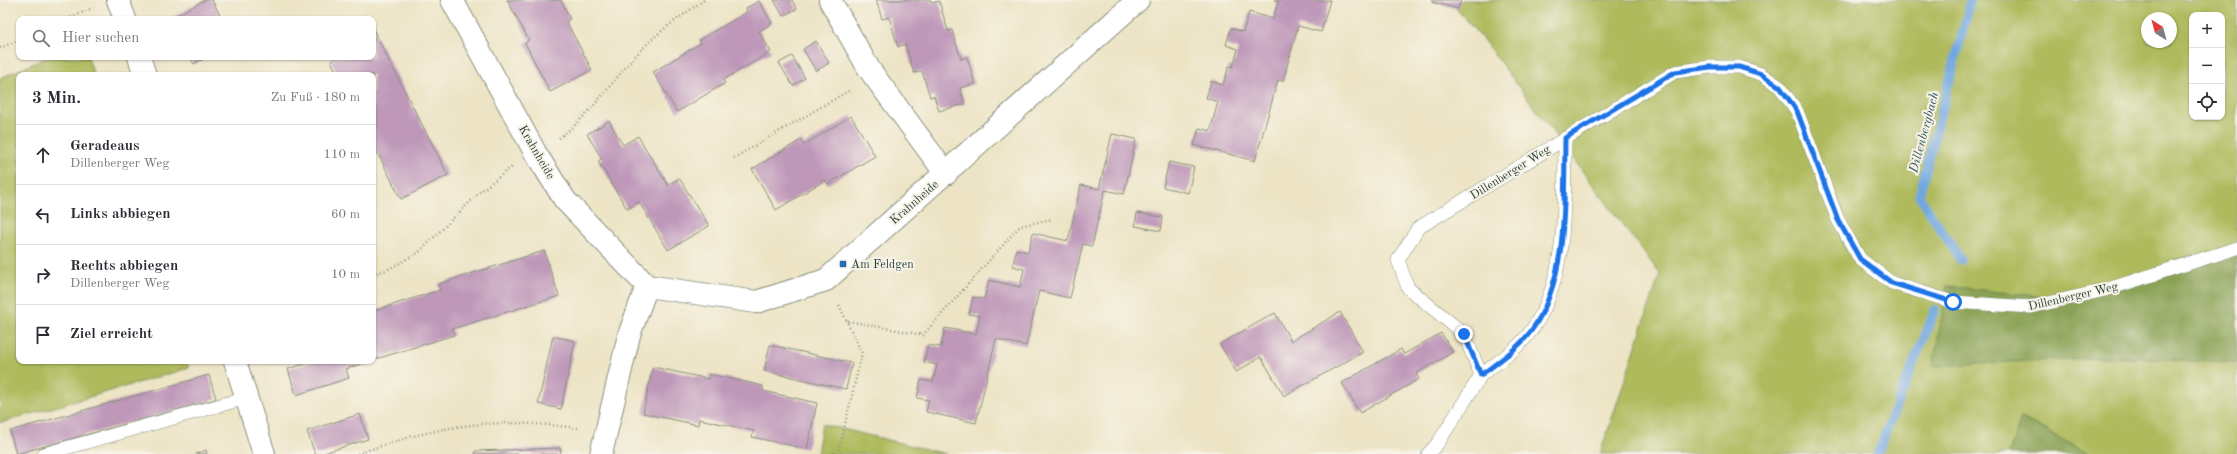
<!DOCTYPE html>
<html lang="de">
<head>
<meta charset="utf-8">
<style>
	:root { --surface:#fff; --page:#f2f2f3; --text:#2b2b33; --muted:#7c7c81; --line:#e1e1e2 }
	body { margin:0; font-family:"Old Standard TT",serif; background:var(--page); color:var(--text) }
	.controls { position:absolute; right:12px; top:12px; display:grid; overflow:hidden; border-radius:8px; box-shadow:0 1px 3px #0004 }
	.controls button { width:36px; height:36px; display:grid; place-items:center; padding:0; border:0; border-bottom:1px solid var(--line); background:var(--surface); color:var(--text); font:20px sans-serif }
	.compass { position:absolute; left:2141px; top:12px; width:36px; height:36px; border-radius:50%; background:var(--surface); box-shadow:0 1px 3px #0004; rotate:324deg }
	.stop { position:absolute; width:12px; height:12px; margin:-9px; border:3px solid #1a73e8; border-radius:50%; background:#fff }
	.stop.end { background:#1a73e8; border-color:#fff; box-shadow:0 1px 4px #0008 }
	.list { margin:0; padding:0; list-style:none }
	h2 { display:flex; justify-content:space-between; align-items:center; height:52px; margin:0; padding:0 16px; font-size:17px }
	h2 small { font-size:13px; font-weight:400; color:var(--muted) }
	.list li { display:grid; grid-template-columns:26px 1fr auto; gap:12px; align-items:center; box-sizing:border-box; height:60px; padding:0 16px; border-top:1px solid var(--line) }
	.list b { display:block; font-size:15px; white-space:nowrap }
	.list p { margin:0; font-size:13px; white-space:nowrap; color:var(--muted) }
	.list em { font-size:13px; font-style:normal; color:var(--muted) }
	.icon { flex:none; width:22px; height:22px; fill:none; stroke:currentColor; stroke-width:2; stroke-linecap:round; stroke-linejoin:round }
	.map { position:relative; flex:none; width:2237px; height:454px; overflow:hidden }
	.search { position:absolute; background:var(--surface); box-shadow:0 1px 3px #0004; left:16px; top:16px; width:360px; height:44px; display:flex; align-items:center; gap:10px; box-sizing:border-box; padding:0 14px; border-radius:8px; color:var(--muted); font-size:15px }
	.panel { position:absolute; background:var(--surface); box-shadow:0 1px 3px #0004; left:16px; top:72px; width:360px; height:292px; border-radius:8px }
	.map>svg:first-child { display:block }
	.green { fill:#aeba5c; stroke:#667c48; fill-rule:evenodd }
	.forest { fill:#8aa254; stroke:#547044 }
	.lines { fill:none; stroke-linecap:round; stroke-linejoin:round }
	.stream { stroke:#72a8e0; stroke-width:9 }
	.building { fill:#be97b9 }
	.service-casing { stroke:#86907c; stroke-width:14 }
	.minor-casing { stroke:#86907c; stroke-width:24 }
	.path { stroke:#86907c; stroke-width:2.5; stroke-dasharray:1 3; stroke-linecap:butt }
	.service { stroke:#fff; stroke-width:13 }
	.minor { stroke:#fff; stroke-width:22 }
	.route { stroke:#1a73e8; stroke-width:5 }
	.poi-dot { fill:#1f6fb2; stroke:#f7f3e8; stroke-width:1.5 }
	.labels { text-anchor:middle; stroke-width:4; stroke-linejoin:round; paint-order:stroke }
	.street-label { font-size:12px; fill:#1f3d34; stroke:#f7f3e8 }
	.poi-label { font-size:12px; fill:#1f3d34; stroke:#f7f3e8; text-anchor:start }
	.water-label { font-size:13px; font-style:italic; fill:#34585f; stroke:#f7f3e8 }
</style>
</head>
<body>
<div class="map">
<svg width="2237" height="454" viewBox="0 0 2237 454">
	<rect width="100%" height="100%" fill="#f7f3e8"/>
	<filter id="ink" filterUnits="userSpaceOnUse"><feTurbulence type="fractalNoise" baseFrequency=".025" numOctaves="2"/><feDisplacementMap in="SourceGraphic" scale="8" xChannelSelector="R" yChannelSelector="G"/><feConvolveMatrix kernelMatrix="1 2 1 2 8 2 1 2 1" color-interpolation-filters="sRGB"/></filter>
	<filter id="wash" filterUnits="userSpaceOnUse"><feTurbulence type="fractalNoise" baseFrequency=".012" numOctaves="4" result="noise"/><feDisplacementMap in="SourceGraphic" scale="16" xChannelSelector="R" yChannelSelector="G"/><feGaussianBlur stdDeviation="0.9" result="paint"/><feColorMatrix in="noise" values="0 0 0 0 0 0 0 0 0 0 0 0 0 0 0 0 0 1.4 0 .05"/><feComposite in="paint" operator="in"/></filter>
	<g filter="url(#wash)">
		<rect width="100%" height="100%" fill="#ede4c5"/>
		<path class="green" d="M1462 0H2237V251L2109 357 2237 363V454H2089L2022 418 2009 454H1600L1660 274 1485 42 1455 7ZM2192 15H2222V117H2192ZM2147 18H2171V42H2147Z
			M48 57H88L94 75H19V361H186L189 368 0 423V78Z
			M822 424 946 454H817Z"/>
		<path class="forest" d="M2237 251V363L2109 357 1933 366 1947 286 2062 299Z
			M2021 418 2089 454H2009Z"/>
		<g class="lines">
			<path class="stream" d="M1961 260 1919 196 1971 0
				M1877 454 1935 310"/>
		</g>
		<g id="blocks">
			<path class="building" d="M205 0H212L222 19H169Z
				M507 0H561L570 19 566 21 592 70 550 92 525 43 529 40Z
				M774 0H792L797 9 783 16Z
				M876 0H931L932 3 939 1 948 31 952 30 961 59 967 57 975 84 960 88 965 104 939 111 934 96 930 97 922 71 914 73 905 44 898 47 889 17 882 19Z
				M1274 0H1330L1321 32 1298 26 1283 81 1278 80 1255 161 1194 145 1199 128 1210 131 1218 102 1206 98 1211 81 1223 85 1229 66 1233 67 1238 49 1226 45 1231 28 1243 32 1249 12 1273 19 1278 2Z
				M1432 0H1461L1458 9 1432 2Z
				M759 1 772 23 759 31 771 52 723 80 725 83 677 112 653 72 701 43 699 40 747 12 746 8Z
				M373 29 448 175 401 199 373 144V75H338L331 61 338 57H373Z
				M816 41 829 63 816 71 803 49Z
				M792 56 805 78 793 86 779 63Z
				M190 57H207L194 64Z
				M851 116 875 156 828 184 825 180 776 210 752 169 801 140 804 145Z
				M609 121 623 145 638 136 668 185 679 178 709 226 668 250 639 202 627 209 598 161 602 159 587 134Z
				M1112 134 1136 139 1124 194 1105 190 1092 246 1083 244 1070 298 1039 291 1026 346 996 339 976 423 926 412 929 400 917 398 921 380 933 382 937 365 924 362 928 345 941 347 945 328 976 334 980 316 969 314 973 297 984 299 989 280 1020 287 1024 269 1013 266 1016 249 1028 252 1033 233 1068 241 1081 185 1099 189Z
				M1169 162 1194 167 1188 193 1163 187Z
				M1137 213 1163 217 1161 231 1135 226Z
				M544 251 559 296 452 329 454 335 373 360V311L440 290 438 284Z
				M1340 312 1363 352 1284 396 1261 357 1236 372 1220 344 1275 313 1291 341Z
				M1441 333 1453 352 1416 374 1419 379 1360 413 1342 383 1401 349 1404 354Z
				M553 336 575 341 561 409 538 404Z
				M770 345 852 363 846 389 764 371Z
				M315 361H370L346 369 349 378 296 395 288 369Z
				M653 367 709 379V374L737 380 763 386V391L817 403 807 449 752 437 754 431 727 425 699 419 698 425 643 413Z
				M209 375 216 399 16 454 10 431Z
				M360 414 368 439 321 454H315L307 431Z
				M560 448 561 454H475V451Z
				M206 450 207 454H196Z"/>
		</g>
	</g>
	<g filter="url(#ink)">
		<use href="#blocks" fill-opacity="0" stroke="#86907c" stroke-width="1"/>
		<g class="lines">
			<g class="service-casing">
				<path id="service" d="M1481 375C1498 362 1518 349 1531 331 1569 279 1564 200 1565 138
					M44 454 246 398
					M1428 454 1438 443 1481 375 1464 334 1408 288 1398 260 1418 228 1675 72 1710 67H1739L1761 74 1780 87 1797 111 1838 220 1860 259 1892 283 1953 302 2031 307 2105 290 2237 248"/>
			</g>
			<g class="minor-casing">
				<path id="minor" d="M118 0 125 19
					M452 0 536 154 565 200 647 286 756 302 826 280 1138 0
					M830 0 869 69 946 174
					M139 57 145 75
					M235 361 264 454
					M601 454 629 335 647 286"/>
			</g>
			<path class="path" d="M67 19 93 8
				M0 48 19 40
				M559 138C592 114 613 79 642 49 660 30 682 16 704 0
				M734 158 850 90
				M373 274 387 270 418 253 482 190 512 167
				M848 321 923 335 1020 226 1051 219
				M357 454C395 441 432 429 472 425 507 421 543 424 578 428
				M838 454 862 353 838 303"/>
			<use href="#service" class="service"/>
			<use href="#minor" class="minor"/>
		</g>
	</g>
	<g class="lines" filter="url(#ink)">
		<path class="route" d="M1464 334 1481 375C1498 362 1518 349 1531 331 1569 279 1564 200 1565 138L1675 72 1710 67H1739L1761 74 1780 87 1797 111 1838 220 1860 259 1892 283 1953 302"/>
	</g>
	<rect class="poi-dot" x="839" y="260" width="8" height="8" rx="2"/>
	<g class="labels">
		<g class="street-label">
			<text transform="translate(537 152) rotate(60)" y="4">Krahnheide</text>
			<text transform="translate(1510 172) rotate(-32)" y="4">Dillenberger Weg</text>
			<text transform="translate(914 202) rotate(-41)" y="4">Krahnheide</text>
			<text transform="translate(2073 296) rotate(-13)" y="4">Dillenberger Weg</text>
		</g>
		<g class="poi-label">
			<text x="851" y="268">Am Feldgen</text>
		</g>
		<g class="water-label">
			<text transform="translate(1923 132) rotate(-75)" y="5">Dillenbergbach</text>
		</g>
	</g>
</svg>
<div class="controls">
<button>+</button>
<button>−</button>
<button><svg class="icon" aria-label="locate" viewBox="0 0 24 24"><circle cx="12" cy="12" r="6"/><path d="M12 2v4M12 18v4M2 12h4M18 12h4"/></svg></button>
</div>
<svg class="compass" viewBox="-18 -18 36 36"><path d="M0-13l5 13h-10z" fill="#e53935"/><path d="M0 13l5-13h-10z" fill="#7c7c81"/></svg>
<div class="stop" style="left:1953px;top:302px"></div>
<div class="stop end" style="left:1464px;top:334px"></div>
<div class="search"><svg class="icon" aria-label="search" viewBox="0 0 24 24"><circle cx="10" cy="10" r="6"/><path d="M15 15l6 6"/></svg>Hier suchen</div>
<section class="panel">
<h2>3 Min.<small>Zu Fuß · 180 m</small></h2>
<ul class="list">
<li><svg class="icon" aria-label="ahead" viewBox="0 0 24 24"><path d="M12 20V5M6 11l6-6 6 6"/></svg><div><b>Geradeaus</b><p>Dillenberger Weg</p></div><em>110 m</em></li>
<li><svg class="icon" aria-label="left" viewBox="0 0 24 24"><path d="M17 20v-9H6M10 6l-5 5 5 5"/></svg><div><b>Links abbiegen</b></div><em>60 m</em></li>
<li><svg class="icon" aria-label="right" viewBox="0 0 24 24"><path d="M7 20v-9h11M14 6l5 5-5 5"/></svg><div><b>Rechts abbiegen</b><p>Dillenberger Weg</p></div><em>10 m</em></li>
<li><svg class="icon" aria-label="arrive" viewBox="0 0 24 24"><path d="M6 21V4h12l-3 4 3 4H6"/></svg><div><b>Ziel erreicht</b></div></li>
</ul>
</section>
</div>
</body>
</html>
